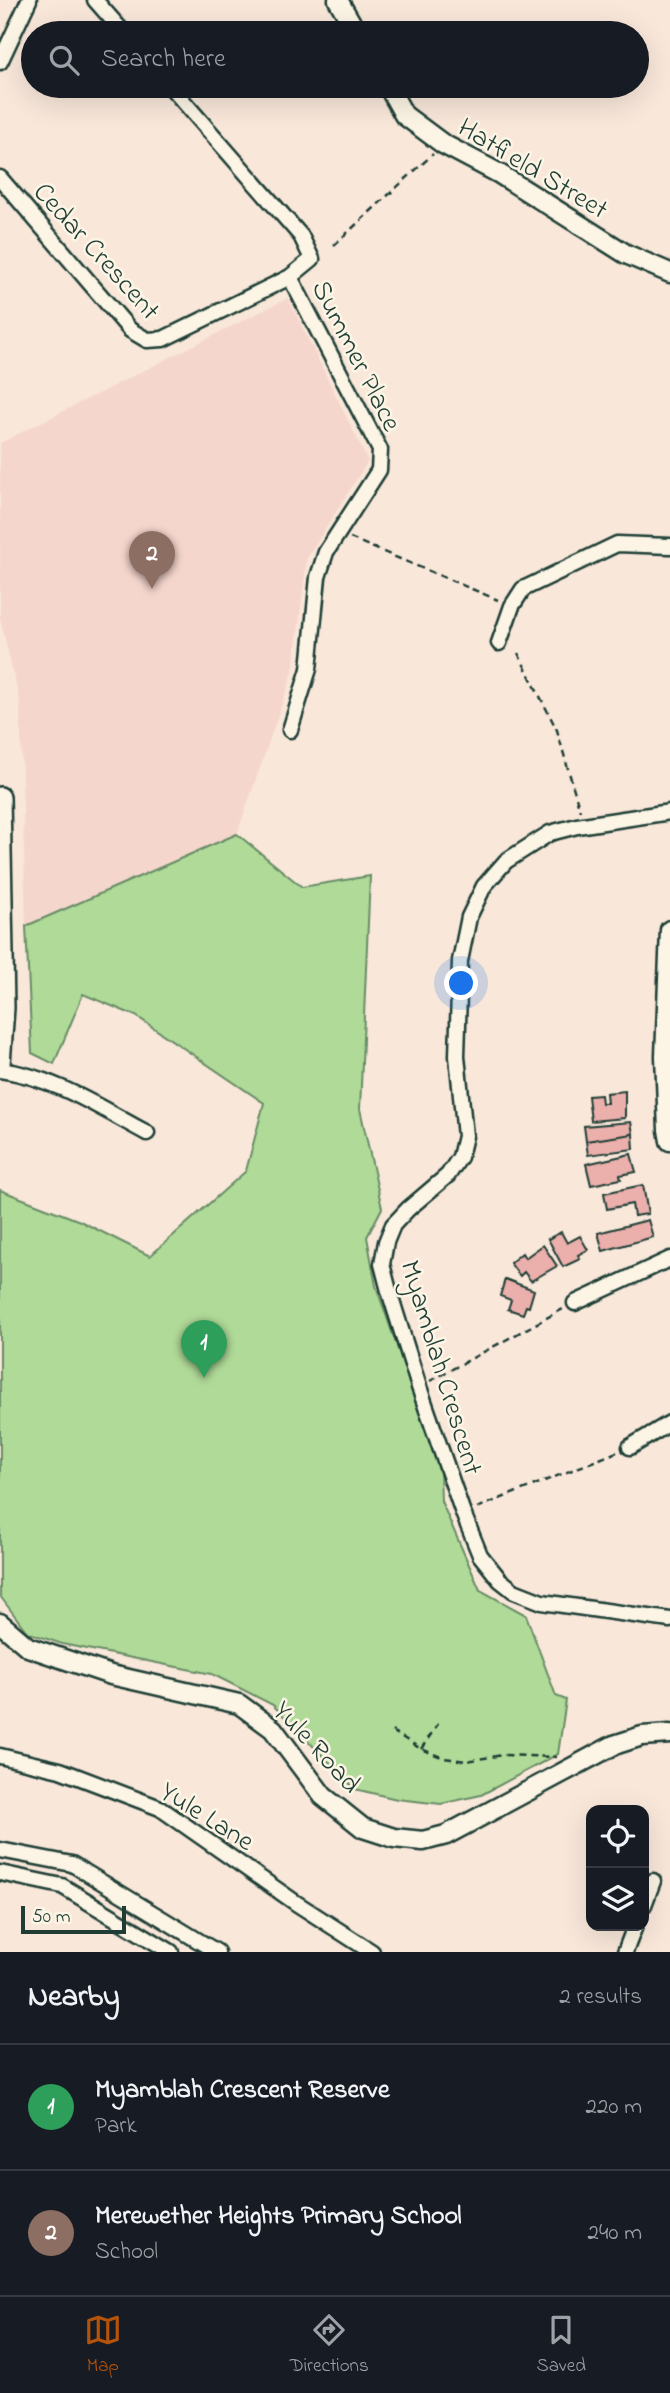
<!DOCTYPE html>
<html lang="en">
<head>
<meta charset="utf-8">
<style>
	:root { --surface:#171b24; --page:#242831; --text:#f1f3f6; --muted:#9ea1a6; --line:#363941; --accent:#b45309 }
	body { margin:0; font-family:"Indie Flower",sans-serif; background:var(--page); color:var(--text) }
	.controls { position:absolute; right:21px; bottom:21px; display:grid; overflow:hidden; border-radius:14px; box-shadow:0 7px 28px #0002 }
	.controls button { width:63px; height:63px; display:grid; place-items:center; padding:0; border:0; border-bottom:2px solid var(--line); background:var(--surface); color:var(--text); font:35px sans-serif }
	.scale { position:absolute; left:21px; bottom:18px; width:105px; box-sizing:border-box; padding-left:7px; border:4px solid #1f3d34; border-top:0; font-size:19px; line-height:24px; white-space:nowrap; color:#1f3d34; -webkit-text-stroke:5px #fcf5e5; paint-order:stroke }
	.you { position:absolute; left:462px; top:984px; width:24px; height:24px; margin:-18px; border:5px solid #fff; border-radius:50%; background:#1a73e8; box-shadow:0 0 0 10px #1a73e833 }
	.badge { display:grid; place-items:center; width:46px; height:46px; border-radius:50%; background:var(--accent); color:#fff; font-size:23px; font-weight:700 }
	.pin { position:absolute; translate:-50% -58px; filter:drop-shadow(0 2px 4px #0008) }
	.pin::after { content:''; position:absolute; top:37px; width:24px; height:21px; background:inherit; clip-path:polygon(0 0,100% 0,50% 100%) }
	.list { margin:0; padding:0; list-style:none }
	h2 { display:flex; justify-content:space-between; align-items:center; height:91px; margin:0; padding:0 28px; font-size:30px }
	h2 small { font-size:23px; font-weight:400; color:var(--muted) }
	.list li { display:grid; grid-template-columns:46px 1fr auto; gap:21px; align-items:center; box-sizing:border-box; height:126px; padding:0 28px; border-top:2px solid var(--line) }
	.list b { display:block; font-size:26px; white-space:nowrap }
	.list p { margin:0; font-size:23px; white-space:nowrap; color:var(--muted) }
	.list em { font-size:23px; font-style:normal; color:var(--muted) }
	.icon { flex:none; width:38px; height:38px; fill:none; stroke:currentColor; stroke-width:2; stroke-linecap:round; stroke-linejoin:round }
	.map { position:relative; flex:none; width:670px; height:1952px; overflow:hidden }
	.search { position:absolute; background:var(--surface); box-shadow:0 7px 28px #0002; left:21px; right:21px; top:21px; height:77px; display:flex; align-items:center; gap:18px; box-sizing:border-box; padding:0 24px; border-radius:38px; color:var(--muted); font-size:26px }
	.sheet { height:343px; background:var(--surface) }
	nav { display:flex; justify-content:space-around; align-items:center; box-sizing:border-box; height:98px; border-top:2px solid var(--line); background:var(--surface); font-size:19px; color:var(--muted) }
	nav a { display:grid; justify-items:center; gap:4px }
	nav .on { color:var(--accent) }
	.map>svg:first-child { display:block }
	.built { fill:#f5d6cc }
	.green { fill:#b0da98; stroke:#688c66; stroke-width:2 }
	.building { fill:#ebafac; stroke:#1f3d34; stroke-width:2 }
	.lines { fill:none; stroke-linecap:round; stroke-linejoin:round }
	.minor-casing { stroke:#1f3d34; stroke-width:19 }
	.tertiary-casing { stroke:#1f3d34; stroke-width:23 }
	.secondary-casing { stroke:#1f3d34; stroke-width:24 }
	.path { stroke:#1f3d34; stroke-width:2.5; stroke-dasharray:7 5; stroke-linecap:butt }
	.minor { stroke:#fcf5e5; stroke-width:14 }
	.tertiary { stroke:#fcf5e5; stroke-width:18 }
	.secondary { stroke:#fcf5e5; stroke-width:19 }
	.labels { text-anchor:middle; stroke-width:5; stroke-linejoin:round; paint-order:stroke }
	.street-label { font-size:28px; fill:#1f3d34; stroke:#fcf5e5 }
</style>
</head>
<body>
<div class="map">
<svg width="670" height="1952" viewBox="0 0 670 1952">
	<rect width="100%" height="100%" fill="#f9e7da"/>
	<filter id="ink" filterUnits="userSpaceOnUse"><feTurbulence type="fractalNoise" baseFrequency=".0143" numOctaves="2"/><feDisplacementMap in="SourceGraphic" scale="14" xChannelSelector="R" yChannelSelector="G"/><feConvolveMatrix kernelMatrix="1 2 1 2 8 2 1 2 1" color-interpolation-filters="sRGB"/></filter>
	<g filter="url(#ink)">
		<path class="built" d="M288 298 368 461 307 558 293 672 237 834 26 926 20 701 0 619V443Z"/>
		<path class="green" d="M237 834 302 887 370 876 360 1109 382 1208 367 1237 376 1286 440 1470 441 1501 480 1590 526 1615 556 1696 566 1700 558 1754 481 1795 441 1804 397 1799 355 1789 273 1705 212 1674 62 1644 27 1632 0 1596V1190L80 1221 150 1256 246 1171 264 1103 136 1016 83 994 54 1064 32 1053 26 926Z"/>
		<path class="building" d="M625 1091V1118L591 1121 588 1096 601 1095 602 1103H607L606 1093Z
			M631 1122 633 1134 586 1141 584 1126Z
			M633 1134 634 1149 588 1155 586 1141Z
			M631 1154 636 1172 620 1175 621 1179 591 1185 586 1164Z
			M643 1185 648 1214 634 1216 632 1204 607 1209 604 1193Z
			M648 1220 653 1237 603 1251 598 1233Z
			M561 1232 567 1243 580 1236 588 1250 578 1255 580 1259 563 1267 548 1239Z
			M543 1245 557 1266 531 1281 524 1272 520 1276 510 1263 522 1253 525 1258Z
			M505 1279 534 1290 529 1307 526 1306 523 1314 508 1309 511 1300 500 1296Z"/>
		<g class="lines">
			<g class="minor-casing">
				<path id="minor" d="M95 0 124 33
					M0 62 29 0
					M0 178 130 330 147 340 163 339 290 277 312 259 301 236 170 86
					M499 643 512 606 523 589 617 544 670 546
					M290 730 309 669 318 577 326 552 379 470 380 450 290 277
					M670 812 577 826 550 833 506 861 484 886 469 917 460 961 457 1056 465 1136 460 1157 448 1175 408 1209 393 1225 386 1242 382 1264 389 1291 419 1387 463 1513 480 1555 500 1580 514 1591 542 1602 670 1620
					M0 1070C54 1077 100 1108 147 1133
					M575 1303 670 1259
					M630 1447 670 1423
					M0 1756 60 1770 160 1808 296 1903 372 1952
					M0 1850 72 1864 217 1952
					M0 1873 62 1886 171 1952
					M644 1905 653 1881
					M625 1952 635 1926"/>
			</g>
			<g class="tertiary-casing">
				<path id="tertiary" d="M338 0 357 33
					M388 86 404 115 443 144 498 173 626 254 670 273
					M670 930 665 1056 668 1130 670 1141
					M0 1623 28 1647 111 1675 239 1704 273 1729 323 1796 363 1828 394 1838 423 1841 446 1835 614 1745 642 1736 670 1734"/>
			</g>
			<g class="secondary-casing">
				<path id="secondary" d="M0 797 4 1008 0 1064"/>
			</g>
			<path class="path" d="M334 245 433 154
				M350 538 498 600
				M518 653 557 730 580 811
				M430 1381 563 1309
				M477 1508 617 1452
				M392 1731 421 1749 444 1758 466 1761 503 1755 557 1757
				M421 1749 438 1724"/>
			<use href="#minor" class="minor"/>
			<use href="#tertiary" class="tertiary"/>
			<use href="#secondary" class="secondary"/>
		</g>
	</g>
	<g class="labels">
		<g class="street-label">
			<text transform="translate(534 167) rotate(31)" y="10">Hatfield Street</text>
			<text transform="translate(98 250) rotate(48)" y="10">Cedar Crescent</text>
			<text transform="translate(358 355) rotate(63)" y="10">Summer Place</text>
			<text transform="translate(443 1367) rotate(73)" y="10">Myamblah Crescent</text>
			<text transform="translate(318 1746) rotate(47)" y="10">Yule Road</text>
			<text transform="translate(208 1815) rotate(32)" y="10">Yule Lane</text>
		</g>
	</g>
</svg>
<div class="controls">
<button><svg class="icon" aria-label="locate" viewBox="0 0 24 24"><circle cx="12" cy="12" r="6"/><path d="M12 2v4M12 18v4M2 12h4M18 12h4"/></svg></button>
<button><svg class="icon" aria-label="layers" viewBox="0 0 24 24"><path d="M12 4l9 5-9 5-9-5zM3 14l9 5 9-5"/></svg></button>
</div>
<div class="scale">50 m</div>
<div class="you"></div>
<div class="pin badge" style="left:204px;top:1378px;background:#2e9e5b">1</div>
<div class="pin badge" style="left:152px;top:589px;background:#8d6e63">2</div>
<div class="search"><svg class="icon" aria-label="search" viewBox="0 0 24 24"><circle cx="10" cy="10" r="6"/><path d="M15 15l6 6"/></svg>Search here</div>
</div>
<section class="sheet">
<h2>Nearby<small>2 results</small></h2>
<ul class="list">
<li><span class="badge" style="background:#2e9e5b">1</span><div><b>Myamblah Crescent Reserve</b><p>Park</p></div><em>220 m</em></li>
<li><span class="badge" style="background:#8d6e63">2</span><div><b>Merewether Heights Primary School</b><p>School</p></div><em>240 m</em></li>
</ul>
</section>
<nav>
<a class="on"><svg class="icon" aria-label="map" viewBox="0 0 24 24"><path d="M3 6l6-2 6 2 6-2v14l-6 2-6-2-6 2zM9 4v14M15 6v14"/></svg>Map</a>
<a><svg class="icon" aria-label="directions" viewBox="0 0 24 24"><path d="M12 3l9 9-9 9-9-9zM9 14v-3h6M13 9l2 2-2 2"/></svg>Directions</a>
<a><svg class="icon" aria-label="saved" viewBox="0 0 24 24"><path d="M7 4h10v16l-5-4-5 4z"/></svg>Saved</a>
</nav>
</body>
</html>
